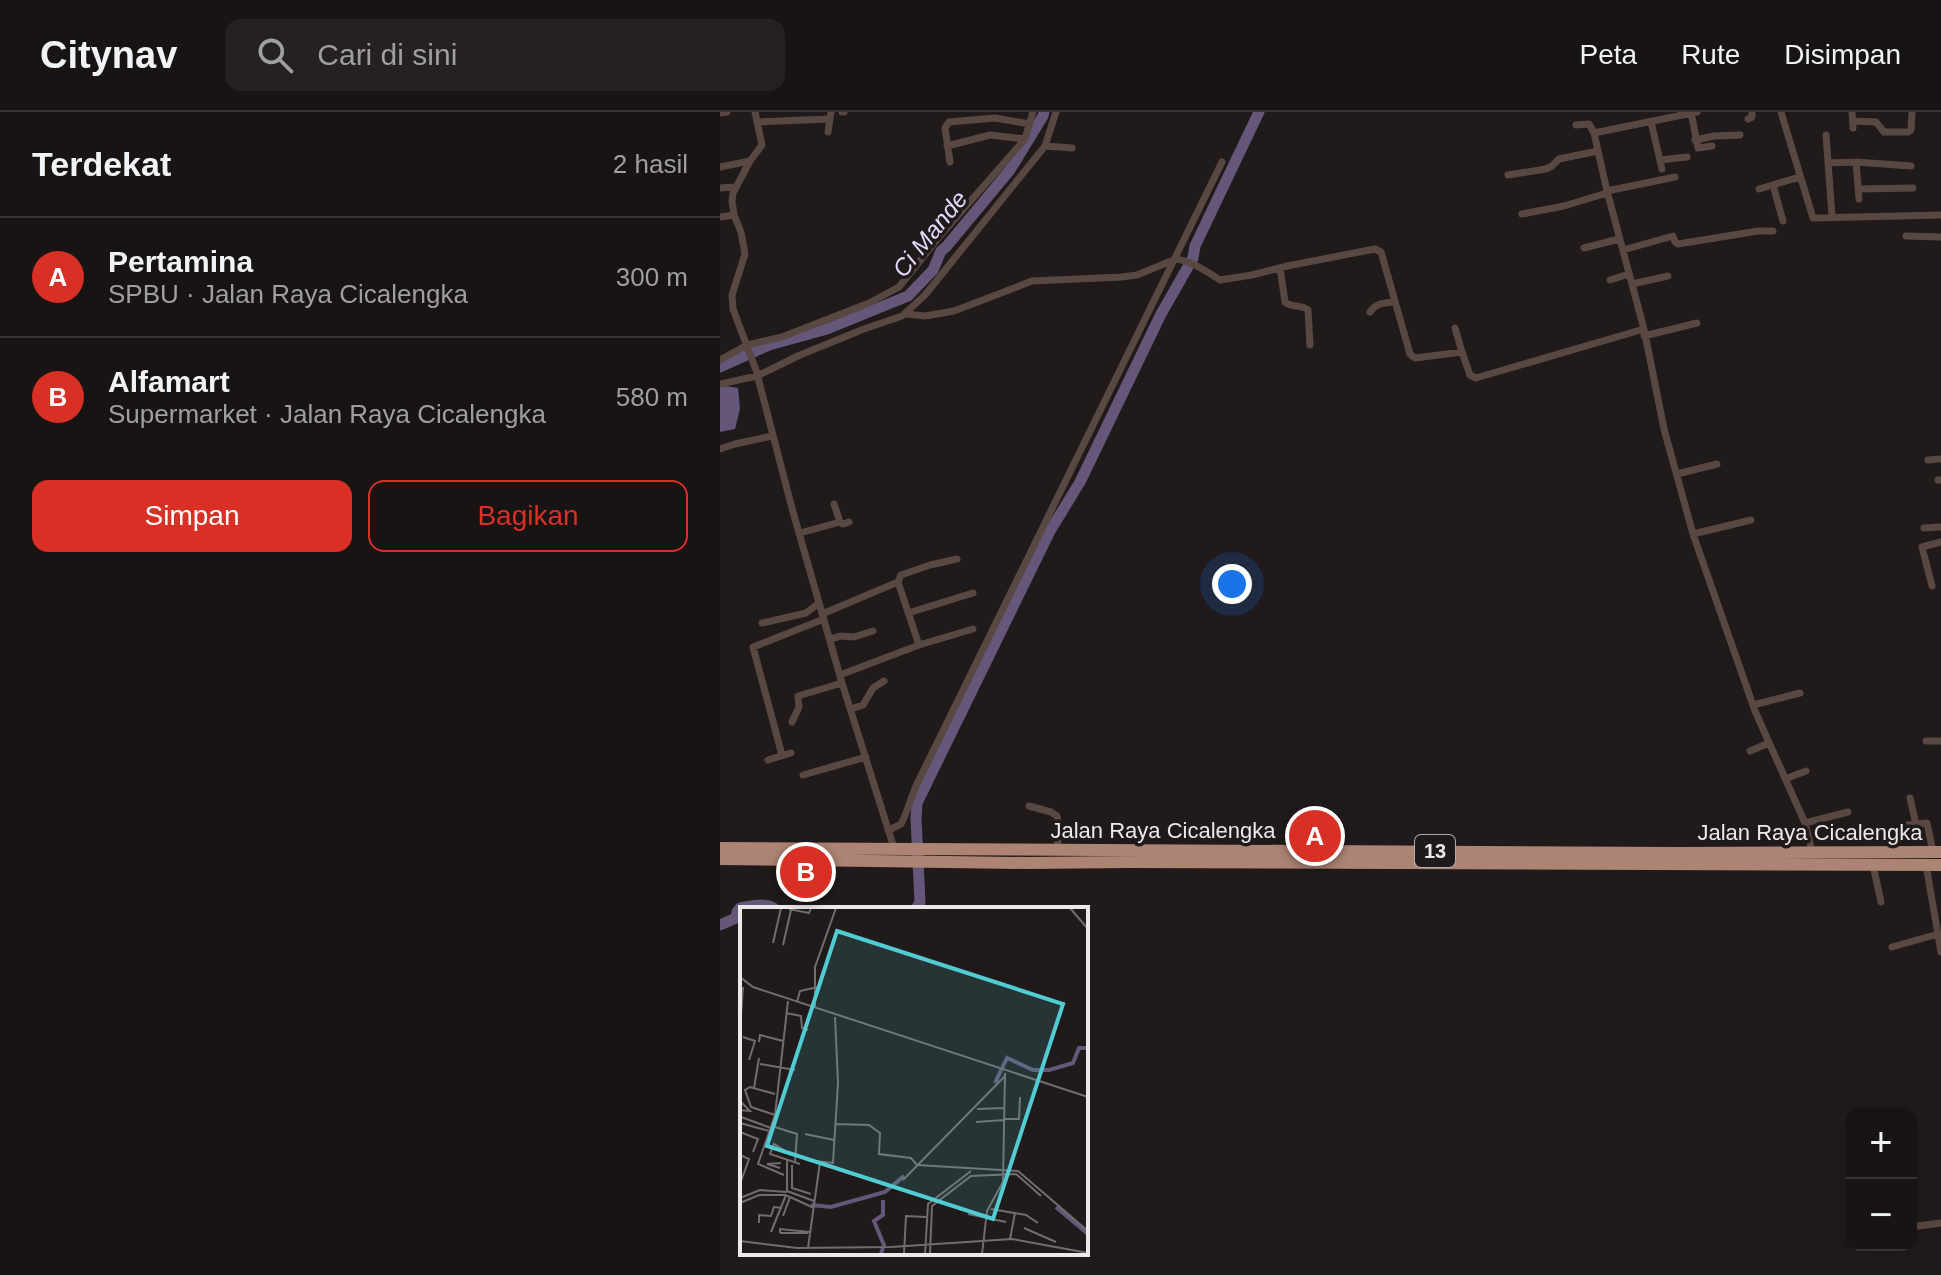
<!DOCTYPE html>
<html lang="id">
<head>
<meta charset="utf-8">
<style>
	:root { --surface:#181414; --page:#252122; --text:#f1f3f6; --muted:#9f9ea0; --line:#363334; --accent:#d93025 }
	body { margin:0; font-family:Arial,sans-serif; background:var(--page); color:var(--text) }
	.controls { position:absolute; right:24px; bottom:24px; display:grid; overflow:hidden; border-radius:16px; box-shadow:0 8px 32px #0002 }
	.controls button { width:72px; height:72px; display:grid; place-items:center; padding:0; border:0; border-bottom:2px solid var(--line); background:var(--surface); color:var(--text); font:40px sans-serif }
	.you { position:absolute; left:512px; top:472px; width:28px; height:28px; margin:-20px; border:6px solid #fff; border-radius:50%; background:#1a73e8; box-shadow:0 0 0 12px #1a73e833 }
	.badge { display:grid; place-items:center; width:52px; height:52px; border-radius:50%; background:var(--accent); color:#fff; font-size:26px; font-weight:700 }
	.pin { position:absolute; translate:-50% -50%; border:4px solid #fff; box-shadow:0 2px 8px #0006 }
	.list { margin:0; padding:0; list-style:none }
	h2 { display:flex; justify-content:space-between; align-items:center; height:104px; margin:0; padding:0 32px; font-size:34px }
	h2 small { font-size:26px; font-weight:400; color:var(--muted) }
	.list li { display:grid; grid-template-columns:52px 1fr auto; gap:24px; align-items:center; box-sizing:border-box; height:120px; padding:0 32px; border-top:2px solid var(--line) }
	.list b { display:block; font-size:30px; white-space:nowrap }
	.list p { margin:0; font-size:26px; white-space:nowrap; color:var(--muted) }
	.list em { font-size:26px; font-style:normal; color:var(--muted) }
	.actions { display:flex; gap:16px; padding:24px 32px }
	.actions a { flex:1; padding:18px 0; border:2px solid var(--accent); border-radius:16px; text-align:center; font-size:28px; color:var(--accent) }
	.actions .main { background:var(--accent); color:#fff }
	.icon { flex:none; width:44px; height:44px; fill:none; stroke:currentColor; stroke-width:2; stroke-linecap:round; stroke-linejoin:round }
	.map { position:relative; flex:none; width:1221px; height:1163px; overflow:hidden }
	header { display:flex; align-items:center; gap:48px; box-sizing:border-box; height:112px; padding:0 40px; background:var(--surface); border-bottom:2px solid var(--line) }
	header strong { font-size:38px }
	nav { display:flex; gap:44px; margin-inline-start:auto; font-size:28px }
	.search { width:560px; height:72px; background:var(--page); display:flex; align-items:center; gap:20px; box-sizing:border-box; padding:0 28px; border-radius:16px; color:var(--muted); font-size:30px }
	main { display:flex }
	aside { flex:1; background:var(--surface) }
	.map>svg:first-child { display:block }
	.water { fill:#64577a }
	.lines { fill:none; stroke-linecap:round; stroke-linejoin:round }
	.river { stroke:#64577a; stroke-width:11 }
	.street { stroke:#584841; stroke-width:7 }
	.highway { stroke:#ad8473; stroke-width:12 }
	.labels { text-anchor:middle; stroke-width:7; stroke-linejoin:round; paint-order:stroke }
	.shield { fill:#201a1b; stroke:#b0aaab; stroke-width:2 }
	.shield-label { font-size:20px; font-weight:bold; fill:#ede8e9 }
	.street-label { font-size:22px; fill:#ede8e9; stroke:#201a1b }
	.water-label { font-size:24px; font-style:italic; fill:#e6d9fe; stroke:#201a1b }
	.inset-river { fill:none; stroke:#64577a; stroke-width:4 }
	.inset-road { fill:none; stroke:#726c6d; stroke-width:2 }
	.view { fill:#51ccd2; fill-opacity:0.15; stroke:#51ccd2; stroke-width:4 }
	.inset-edge { fill:none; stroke:#ede8e9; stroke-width:4 }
</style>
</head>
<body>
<header>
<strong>Citynav</strong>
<div class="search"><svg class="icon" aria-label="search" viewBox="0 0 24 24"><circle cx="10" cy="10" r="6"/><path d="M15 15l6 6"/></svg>Cari di sini</div>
<nav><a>Peta</a><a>Rute</a><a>Disimpan</a></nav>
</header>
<main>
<aside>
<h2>Terdekat<small>2 hasil</small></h2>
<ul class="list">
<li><span class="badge">A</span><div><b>Pertamina</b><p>SPBU · Jalan Raya Cicalengka</p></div><em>300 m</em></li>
<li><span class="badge">B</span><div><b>Alfamart</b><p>Supermarket · Jalan Raya Cicalengka</p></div><em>580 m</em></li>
</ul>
<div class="actions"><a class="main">Simpan</a><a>Bagikan</a></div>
</aside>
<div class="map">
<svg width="1221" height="1163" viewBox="0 0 1221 1163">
	<rect width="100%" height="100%" fill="#201a1b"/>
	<path class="water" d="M6 274 18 276 20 297 15 317 0 320V275Z"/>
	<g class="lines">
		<path class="river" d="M0 255 49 233 107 217 188 184 213 158 221 139 226 135 290 58 323 4 324 0
			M196 797 200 790 196 706 197 691 330 419 360 370 441 202 473 146 475 134 539 0
			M0 813 16 806 17 800 20 796C32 794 45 790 55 797"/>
		<path class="street" d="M35 0 42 33 30 49 13 81 12 89 14 103 21 120 25 142 12 183 13 197 36 258 73 400 122 571 174 736
			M122 0H124
			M971 0 978 36 992 34
			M977 0 874 21 887 79 924 217 944 317 973 422 1035 599 1085 711 1092 739
			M1061 0 1093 106 1221 103
			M1132 0 1133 16
			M0 1 7 0
			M1028 7 1032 5V0
			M1133 9 1156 10 1164 20H1188L1191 18 1192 0
			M38 10 109 7
			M931 10 942 57
			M856 13 869 12 874 21
			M108 20 111 0
			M1106 23 1112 104
			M975 28 994 24 1020 23
			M227 34 270 23 305 27
			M325 34 352 36
			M940 48 967 45
			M230 50 225 16 229 10 275 6 310 12
			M1136 50 1139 87
			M1108 51 1136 50 1191 54
			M0 55 30 49
			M788 63 826 57 832 54 839 47 878 39
			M1053 73 1063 109
			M0 76 16 75
			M1039 77 1080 65
			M1138 77 1193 76
			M887 79 955 65
			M802 102 844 94 887 81
			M0 105 14 103
			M1186 124 1221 125
			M864 136 899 127
			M903 138 953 124 955 130 958 132 1038 119H1053
			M560 156 565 190C571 196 581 192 588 198L590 233
			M890 168 909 162
			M912 172 948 164
			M650 200C656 191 664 191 674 190
			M186 202 205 204 234 199 312 169 402 165 417 163 456 147C472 149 486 159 500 168L532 163 567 154 655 137 661 140 690 242 695 246 742 240 750 263 756 266 924 217
			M735 216 742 240
			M924 224 977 211
			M0 248 27 233 62 225 149 191 179 175 219 125 305 27 313 0
			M0 272 37 264 80 243 144 217 182 204 205 183 325 34 336 0
			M0 337 15 332 52 324
			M1208 348 1221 347
			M957 362 997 352
			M1218 368H1221
			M114 392 120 410
			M1204 416 1221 415
			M80 421 120 410 123 412 129 410
			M973 422 1031 408
			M178 470 199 533
			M1212 474 1202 435 1221 430
			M188 501 253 481
			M102 502 178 470 181 463 210 453 237 447
			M42 511 86 501 99 491
			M110 527 121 524 134 525 153 519
			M120 563 199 533 253 517
			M1033 593 1080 581
			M131 597 143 593 153 576 164 569
			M72 610 79 595 78 584 122 571
			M1206 629H1221
			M1030 639 1049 631
			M62 643 33 535 104 507
			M48 648 71 641
			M83 663 146 645
			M1065 667 1086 659
			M1190 686 1196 712
			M309 694 331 700 337 704 339 718 337 737
			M1085 711 1128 700
			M1187 713 1207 711 1213 740
			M168 718C169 718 180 713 181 712 184 708 193 681 196 674L502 50
			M1153 753 1161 790
			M1206 753 1221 840
			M1172 835 1218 822
			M1191 1115 1221 1111"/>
		<path class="highway" d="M0 736 958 741 1221 740
			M0 747 306 751 409 750 1221 753"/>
	</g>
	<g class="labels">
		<rect class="shield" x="695" y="723" width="40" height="32" rx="6"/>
		<g class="shield-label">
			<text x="715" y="746">13</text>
		</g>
		<g class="street-label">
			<text x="443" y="726">Jalan Raya Cicalengka</text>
			<text x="1090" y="728">Jalan Raya Cicalengka</text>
		</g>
		<g class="water-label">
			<text transform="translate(210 122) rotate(-51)" y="8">Ci Mande</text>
		</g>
	</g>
	<g transform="translate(20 795)">
		<rect width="348" height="348" fill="#201a1b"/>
		<path class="inset-river" d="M255 176 267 151 293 163H309L333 156 339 141H348M71 298 91 300 145 285 164 269M316 300 348 327M141 347 144 338 134 314 143 308V293"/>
		<path class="inset-road" d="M330 1 348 22M49 2 69 6 71 1M33 36 41 1M43 38 51 3M0 70 13 80 348 190M57 95 60 84 78 80M75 101V60L96 1M46 106 61 109 62 121 68 123M0 121 3 80M3 130 15 134 9 153M19 135 20 128 43 134M20 157 55 163M14 181 19 151M35 187 10 180 5 183 11 200 35 208M0 194 10 204 0 203M237 202 265 201M1 210 31 221M264 212H279L280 190M236 215 264 213M0 216 29 224M95 217 129 218 140 226 139 247 171 251 177 258 278 264 348 324M32 219 57 227 55 255M0 225 18 232 13 245M65 227 94 233M44 243 34 237 30 247 60 257M0 248 9 252 0 277M47 253V284L74 294M66 253 93 256 98 176 95 110M52 258V281L71 287M40 261 27 257 41 256M44 268 18 257 35 208 48 94M163 273 265 169M50 290 74 301M0 291 20 283 47 285M0 296 19 288H45L50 290 43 309M251 302 286 308 298 316M228 307 266 315M19 316V308L31 309 34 300 42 301M284 321 316 335M31 325 46 288M40 326V322L70 325M40 326H68M270 332 275 306M0 334 57 341 151 340 272 332 348 346M68 341 80 255M164 347 166 309 186 310M185 347 188 297 231 264M190 347 192 299 231 269 276 267 301 289M242 347 247 304 263 275 265 166"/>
		<path class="view" d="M97 24 323 97 253 312 27 239Z"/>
		<rect width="348" height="348" class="inset-edge"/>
	</g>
</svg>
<div class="controls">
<button>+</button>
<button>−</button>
</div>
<div class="you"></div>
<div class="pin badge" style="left:595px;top:724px">A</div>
<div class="pin badge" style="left:86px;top:760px">B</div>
</div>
</main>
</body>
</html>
